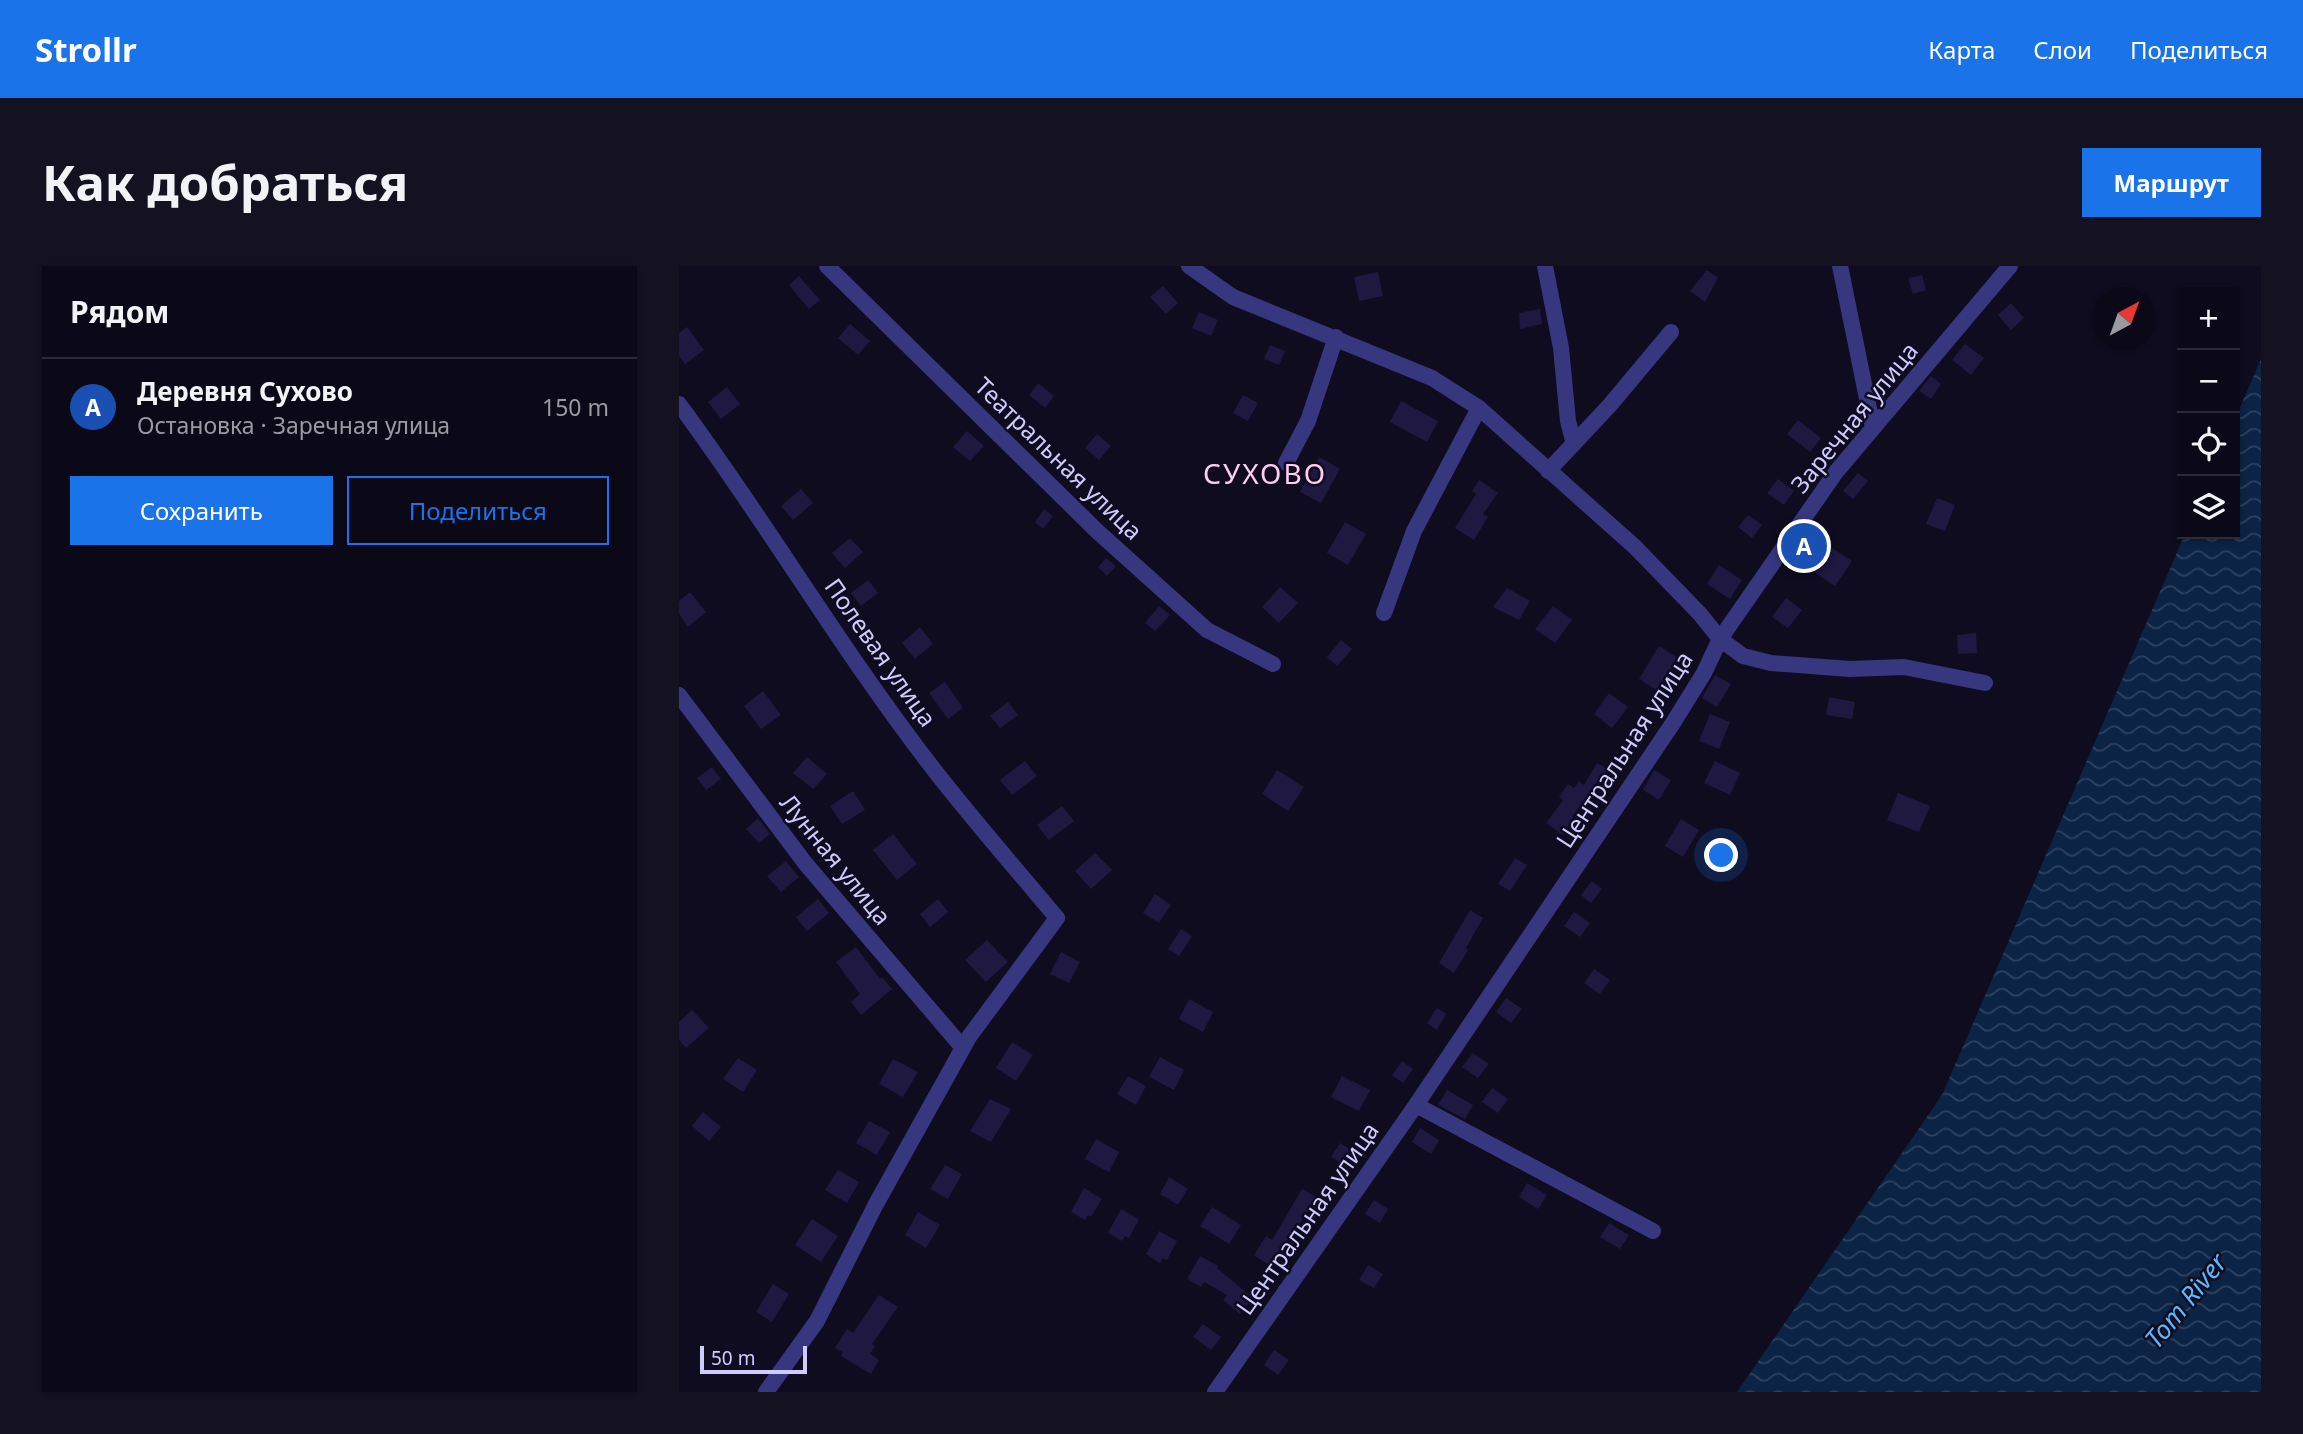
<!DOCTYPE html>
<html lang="ru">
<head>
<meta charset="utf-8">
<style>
	:root { --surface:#0b0918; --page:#141221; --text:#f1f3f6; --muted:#9a9aa2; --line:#2b2a37; --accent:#1a73e8 }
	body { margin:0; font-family:"Noto Sans",sans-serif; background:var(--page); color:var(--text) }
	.controls { position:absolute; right:21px; top:21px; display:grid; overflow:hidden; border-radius:0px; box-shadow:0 2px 5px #0004 }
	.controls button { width:63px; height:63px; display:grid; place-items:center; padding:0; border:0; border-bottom:2px solid var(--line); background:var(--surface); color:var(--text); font:35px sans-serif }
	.compass { position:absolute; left:1414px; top:21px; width:63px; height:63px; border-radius:50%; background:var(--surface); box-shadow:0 2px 5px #0004; rotate:41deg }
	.scale { position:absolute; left:21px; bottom:18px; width:107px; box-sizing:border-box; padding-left:7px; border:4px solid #cfcbff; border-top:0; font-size:19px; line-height:24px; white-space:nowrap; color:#cfcbff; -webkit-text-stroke:5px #0f0c20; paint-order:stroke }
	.you { position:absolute; left:1043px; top:590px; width:24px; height:24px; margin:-18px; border:5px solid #fff; border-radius:50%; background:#1a73e8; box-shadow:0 0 0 10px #1a73e833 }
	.badge { display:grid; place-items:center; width:46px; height:46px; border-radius:50%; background:var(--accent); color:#fff; font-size:23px; font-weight:700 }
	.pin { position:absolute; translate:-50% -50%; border:4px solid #fff; box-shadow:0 2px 7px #0006 }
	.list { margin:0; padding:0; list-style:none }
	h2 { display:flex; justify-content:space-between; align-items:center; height:91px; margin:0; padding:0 28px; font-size:30px }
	h2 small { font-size:23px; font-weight:400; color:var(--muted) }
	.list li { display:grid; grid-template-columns:46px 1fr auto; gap:21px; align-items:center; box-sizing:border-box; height:98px; padding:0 28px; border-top:2px solid var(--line) }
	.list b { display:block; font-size:26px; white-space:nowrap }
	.list p { margin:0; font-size:23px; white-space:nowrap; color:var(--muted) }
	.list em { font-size:23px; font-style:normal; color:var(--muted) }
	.actions { display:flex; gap:14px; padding:21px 28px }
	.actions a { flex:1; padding:16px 0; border:2px solid var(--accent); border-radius:0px; text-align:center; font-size:24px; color:var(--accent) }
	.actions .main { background:var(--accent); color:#fff }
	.icon { flex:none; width:38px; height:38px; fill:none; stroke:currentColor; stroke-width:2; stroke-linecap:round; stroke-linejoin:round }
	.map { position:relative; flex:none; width:1582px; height:1126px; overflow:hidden; border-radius:0px }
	header { display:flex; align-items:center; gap:42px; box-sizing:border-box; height:98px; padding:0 35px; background:var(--accent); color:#fff }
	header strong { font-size:33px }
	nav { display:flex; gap:38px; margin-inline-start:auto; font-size:24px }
	.intro { display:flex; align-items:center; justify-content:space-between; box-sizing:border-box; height:168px; padding:0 42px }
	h1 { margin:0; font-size:49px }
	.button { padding:18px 32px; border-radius:0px; background:var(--accent); color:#fff; font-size:24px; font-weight:700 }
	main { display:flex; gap:42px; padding:0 42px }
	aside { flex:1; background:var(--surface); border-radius:0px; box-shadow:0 2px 5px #0004 }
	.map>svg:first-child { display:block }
	.water { fill:url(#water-waves) }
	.building { fill:#1f1841 }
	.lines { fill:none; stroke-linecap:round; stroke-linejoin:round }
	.minor { stroke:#373780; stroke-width:16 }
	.labels { text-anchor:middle; stroke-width:5; stroke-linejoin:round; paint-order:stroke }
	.street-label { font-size:24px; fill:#cfcbff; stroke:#0f0c20 }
	.water-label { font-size:26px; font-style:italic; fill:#59b8ff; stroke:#0f0c20 }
	.quarter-label { font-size:28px; letter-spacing:2px; fill:#ffcdef; stroke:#0f0c20 }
</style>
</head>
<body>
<header>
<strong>Strollr</strong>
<nav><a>Карта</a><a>Слои</a><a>Поделиться</a></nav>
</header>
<div class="intro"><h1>Как добраться</h1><a class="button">Маршрут</a></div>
<main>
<aside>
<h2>Рядом<small></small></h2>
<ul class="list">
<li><span class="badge" style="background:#1a4fb4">A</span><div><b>Деревня Сухово</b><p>Остановка · Заречная улица</p></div><em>150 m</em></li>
</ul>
<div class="actions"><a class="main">Сохранить</a><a>Поделиться</a></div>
</aside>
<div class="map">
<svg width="1582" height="1126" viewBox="0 0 1582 1126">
	<defs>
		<pattern id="water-waves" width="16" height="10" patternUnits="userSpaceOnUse" patternTransform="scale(1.75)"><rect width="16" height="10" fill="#0b2345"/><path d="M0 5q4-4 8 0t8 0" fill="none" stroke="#2e4261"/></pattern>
	</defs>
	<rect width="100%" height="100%" fill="#0f0c20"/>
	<path class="water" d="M1582 93V1126H1058L1263 829 1506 268H1556V153Z"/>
	<path class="building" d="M1028 4 1039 12 1026 36 1011 25Z
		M699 6 704 30 680 35 675 11Z
		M1243 9 1247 24 1234 28 1229 12Z
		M120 10 141 34 130 43 110 19Z
		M484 20 499 37 487 48 471 31Z
		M1332 37 1345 52 1332 64 1319 49Z
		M861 43 863 58 841 63 840 47Z
		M520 46 539 54 532 70 513 62Z
		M171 58 191 75 179 89 159 72Z
		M8 61 25 84 6 98 0 90V67Z
		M1286 78 1305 92 1292 109 1273 94Z
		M591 79 606 85 600 99 585 93Z
		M1252 110 1262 118 1252 133 1240 125Z
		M359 117 375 130 366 142 350 129Z
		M48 121 61 138 42 153 29 136Z
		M564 129 579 137 569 155 554 147Z
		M722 135 759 155 748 176 711 156Z
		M1119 154 1142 172 1131 186 1108 168Z
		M288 165 305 180 291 195 274 181Z
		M418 168 432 180 420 194 406 182Z
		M640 191 661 203 642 237 621 226Z
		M1179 207 1189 215 1174 233 1164 225Z
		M1099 213 1115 225 1105 239 1088 227Z
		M800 214 819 227 804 248 809 251 795 274 776 262 797 228 793 225Z
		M122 223 134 237 114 254 102 240Z
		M1258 232 1276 239 1266 265 1247 258Z
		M365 243 374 250 364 263 356 256Z
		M1069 249 1083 259 1073 272 1059 261Z
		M666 256 687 268 669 299 648 287Z
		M171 272 184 286 166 302 153 287Z
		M1144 276 1173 295 1156 320 1127 301Z
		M427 292 437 300 428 310 419 301Z
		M1040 299 1063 314 1051 333 1028 318Z
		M189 314 199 327 182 340 172 327Z
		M601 321 619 337 600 357 583 341Z
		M828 322 851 335 840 354 814 341Z
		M11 326 27 346 9 361 0 348V335Z
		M1107 332 1123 344 1109 362 1093 351Z
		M480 340 491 349 476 365 466 357Z
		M874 340 893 354 876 377 856 363Z
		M241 361 254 378 236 393 223 377Z
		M1297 367 1298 387 1279 388 1278 369Z
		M662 374 673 383 658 400 648 391Z
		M980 380 999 392 979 425 960 413Z
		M1036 409 1052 418 1038 441 1023 432Z
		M266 416 284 442 269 453 250 427Z
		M84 425 102 449 82 463 65 440Z
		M930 427 949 441 933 462 915 448Z
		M1150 431 1176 436 1173 453 1147 449Z
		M329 436 339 449 321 462 311 450Z
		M1031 448 1051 456 1040 483 1020 475Z
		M128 491 148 508 134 523 114 507Z
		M346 495 358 510 333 529 321 514Z
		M1036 495 1061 507 1051 529 1025 517Z
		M918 497 936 507 930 518 921 512 893 551 895 553 884 569 867 557 884 534 880 531 889 518 895 522 900 515 905 519Z
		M33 501 42 513 27 524 18 512Z
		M598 504 625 521 609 545 583 528Z
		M975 504 992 514 980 534 964 524Z
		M174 525 186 544 163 558 151 540Z
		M1219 527 1251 540 1240 566 1208 554Z
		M383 540 395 555 370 574 358 559Z
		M79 552 91 568 80 577 67 563Z
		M1002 553 1020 564 1004 591 986 580Z
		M214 568 238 598 218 614 194 584Z
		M416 587 433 604 412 623 396 605Z
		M836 592 848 599 831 625 819 618Z
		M107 595 120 611 102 626 88 610Z
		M913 615 923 623 912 637 902 629Z
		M476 628 492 639 480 657 464 647Z
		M139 633 150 647 128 665 117 651Z
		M259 633 269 646 251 661 241 648Z
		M791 644 804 652 787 682 789 684 775 707 760 697Z
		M895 646 911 657 901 671 885 660Z
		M502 663 513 670 500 690 489 683Z
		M308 674 329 696 307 716 286 694Z
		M177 681 201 713 203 711 213 723 182 749 172 736 181 728 157 696Z
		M382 686 401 696 390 717 371 708Z
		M915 703 931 714 921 728 905 717Z
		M827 732 843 743 832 757 817 746Z
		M510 733 534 746 524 766 500 753Z
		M758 742 767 748 758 764 748 757Z
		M13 744 30 762 7 782 0 774V756Z
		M333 776 354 789 337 815 317 802Z
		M794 787 810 798 799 812 783 801Z
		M481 791 505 804 495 824 470 811Z
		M59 792 78 804 64 826 44 813Z
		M214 793 239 806 224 831 200 818Z
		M723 795 734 803 724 817 713 809Z
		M449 810 467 820 457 839 438 828Z
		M663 810 691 824 680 845 652 831Z
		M813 822 829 833 819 847 803 836Z
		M768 824 794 839 786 853 759 839Z
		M311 833 332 843 312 876 291 865Z
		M24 846 42 861 30 875 13 860Z
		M190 855 211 866 198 889 177 877Z
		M741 862 760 874 752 888 733 876Z
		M417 873 440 886 430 906 406 893Z
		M661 877 676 886 667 900 652 891Z
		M266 899 283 908 269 933 251 923Z
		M159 904 180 916 168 937 146 924Z
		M490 911 509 923 499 939 481 928Z
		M848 917 868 929 859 943 840 931Z
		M405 922 423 933 412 951 409 949 406 954 392 946Z
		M623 923 637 931 594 1002 575 989 587 970 593 974Z
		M695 934 709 943 701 957 686 948Z
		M533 941 562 959 550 978 521 960Z
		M442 943 460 953 450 972 446 970 443 975 429 967Z
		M239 946 261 959 247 982 226 969Z
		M133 953 159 970 142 996 116 979Z
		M930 957 950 969 941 983 921 971Z
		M480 965 498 975 488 994 484 992 481 997 467 988Z
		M521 990 539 1000 538 1002 574 1032 561 1048 544 1034 548 1029 525 1016 522 1021 508 1013Z
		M689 999 704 1008 695 1022 680 1014Z
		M94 1018 110 1028 93 1056 77 1046Z
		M200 1029 219 1041 193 1078 196 1080 191 1088 200 1094 192 1108 162 1090 164 1086 156 1082 168 1063 174 1067Z
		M524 1058 542 1071 532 1084 514 1071Z
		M595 1084 610 1094 599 1109 585 1099Z"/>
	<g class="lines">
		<path class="minor" d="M148 0 418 265 528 364 594 398
			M510 0 554 31 753 112 800 142 956 281 1021 348 1041 373 1064 390 1092 397 1171 403 1225 401 1306 417
			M866 0 882 82 889 155 895 178
			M1161 0 1194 162
			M0 138C89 258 164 387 256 505 295 555 337 603 378 652L290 771 197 938 138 1055 87 1126
			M607 197 629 155 657 71
			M869 205 931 139 992 66
			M705 347 735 265 800 142
			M0 429 126 597 284 782
			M737 839 974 965
			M536 1126 737 839 994 457 1025 407 1041 373 1157 206 1331 0"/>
	</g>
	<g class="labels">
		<g class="street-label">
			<text transform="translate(1176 152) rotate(-51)" y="8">Заречная улица</text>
			<text transform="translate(379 193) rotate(44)" y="8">Театральная улица</text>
			<text transform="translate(201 387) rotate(55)" y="8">Полевая улица</text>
			<text transform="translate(946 484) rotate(-57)" y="8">Центральная улица</text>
			<text transform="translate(156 594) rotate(51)" y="8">Лунная улица</text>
			<text transform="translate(629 953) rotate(-55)" y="8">Центральная улица</text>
		</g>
		<g class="water-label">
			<text transform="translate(1507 1035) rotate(-51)" y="9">Tom River</text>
		</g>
		<g class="quarter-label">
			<text x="586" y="218">СУХОВО</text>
		</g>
	</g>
</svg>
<div class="controls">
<button>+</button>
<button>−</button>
<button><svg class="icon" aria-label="locate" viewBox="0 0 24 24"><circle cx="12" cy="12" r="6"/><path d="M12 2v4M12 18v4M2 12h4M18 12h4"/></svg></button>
<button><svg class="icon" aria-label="layers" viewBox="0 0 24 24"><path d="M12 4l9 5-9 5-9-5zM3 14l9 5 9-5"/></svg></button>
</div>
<svg class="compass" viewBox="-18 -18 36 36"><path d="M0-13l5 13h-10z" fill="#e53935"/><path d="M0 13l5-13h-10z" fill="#9a9aa2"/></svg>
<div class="scale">50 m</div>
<div class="you"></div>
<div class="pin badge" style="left:1125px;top:280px;background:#1a4fb4">A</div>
</div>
</main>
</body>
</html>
